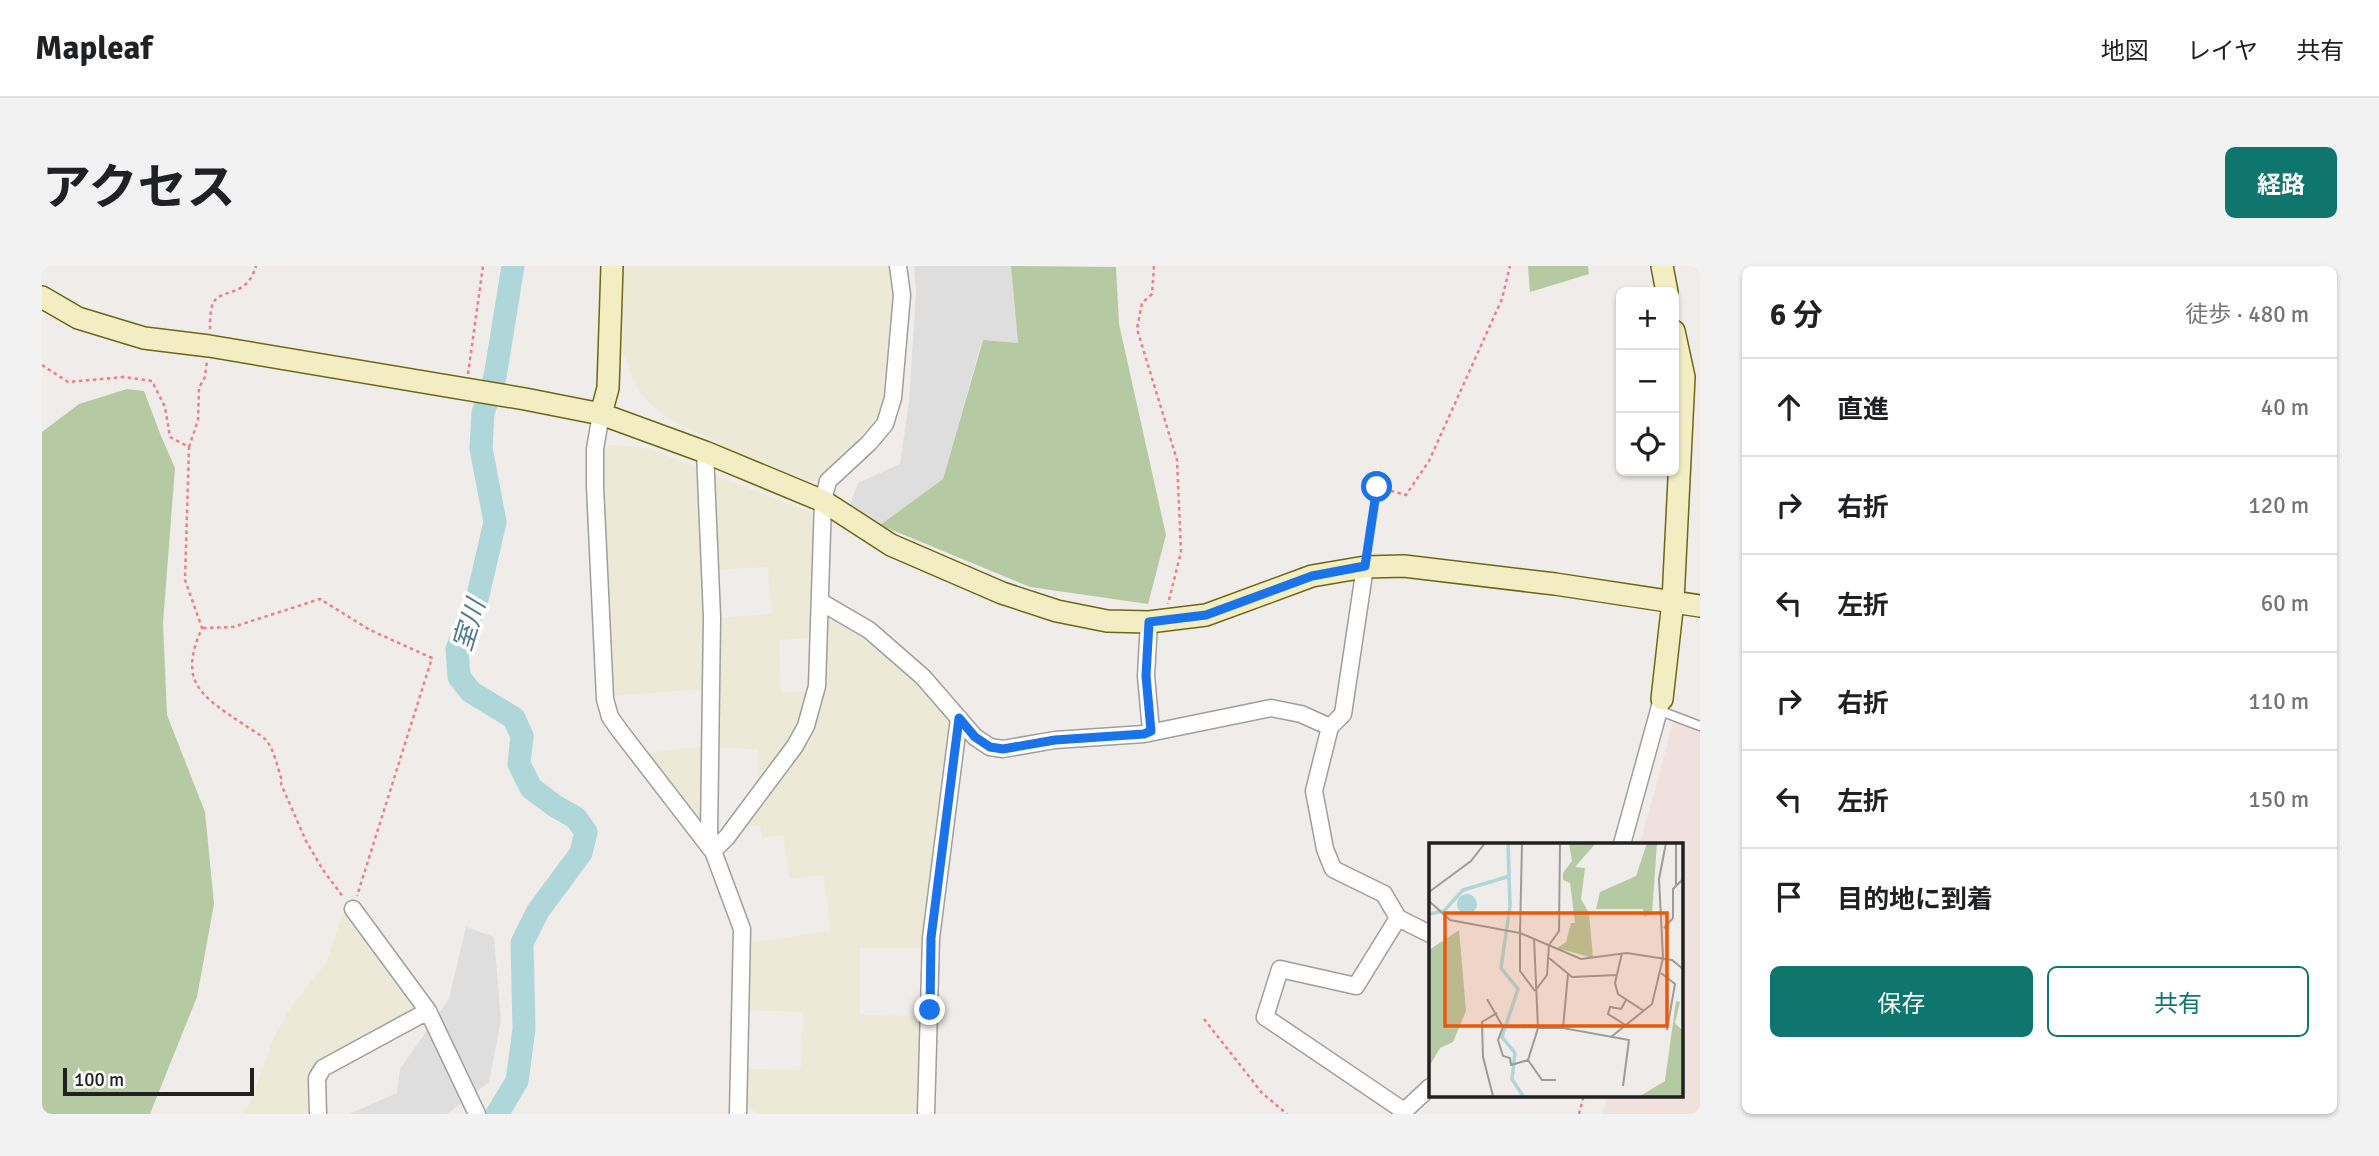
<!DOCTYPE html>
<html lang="ja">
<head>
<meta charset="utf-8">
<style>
	:root { --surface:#fff; --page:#f2f2f2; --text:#202124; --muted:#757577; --line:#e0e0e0; --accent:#0f766e }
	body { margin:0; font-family:Signika,"Noto Sans JP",sans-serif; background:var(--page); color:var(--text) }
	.controls { position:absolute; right:21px; top:21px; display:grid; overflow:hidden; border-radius:10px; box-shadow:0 2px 5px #0004 }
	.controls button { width:63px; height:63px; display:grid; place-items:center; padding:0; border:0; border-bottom:2px solid var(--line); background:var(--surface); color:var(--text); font:35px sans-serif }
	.scale { position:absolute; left:21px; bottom:18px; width:191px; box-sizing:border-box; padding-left:7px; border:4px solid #212121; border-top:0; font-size:19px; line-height:24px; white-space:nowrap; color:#212121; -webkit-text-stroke:5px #fff; paint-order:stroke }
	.stop { position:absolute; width:21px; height:21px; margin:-16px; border:5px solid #1a73e8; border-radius:50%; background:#fff }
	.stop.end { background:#1a73e8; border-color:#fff; box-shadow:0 2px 7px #0008 }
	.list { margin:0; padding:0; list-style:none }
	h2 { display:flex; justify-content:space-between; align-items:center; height:91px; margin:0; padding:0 28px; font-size:30px }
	h2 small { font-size:23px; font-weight:400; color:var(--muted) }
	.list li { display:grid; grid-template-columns:46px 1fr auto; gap:21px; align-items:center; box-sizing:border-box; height:98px; padding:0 28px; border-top:2px solid var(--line) }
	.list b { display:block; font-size:26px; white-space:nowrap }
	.list em { font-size:23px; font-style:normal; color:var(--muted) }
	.actions { display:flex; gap:14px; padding:21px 28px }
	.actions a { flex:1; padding:16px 0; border:2px solid var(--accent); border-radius:10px; text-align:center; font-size:24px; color:var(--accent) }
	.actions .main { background:var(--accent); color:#fff }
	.icon { flex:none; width:38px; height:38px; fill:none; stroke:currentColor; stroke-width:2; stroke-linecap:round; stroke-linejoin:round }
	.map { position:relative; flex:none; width:1658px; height:848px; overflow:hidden; border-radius:10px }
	header { display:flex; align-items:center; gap:42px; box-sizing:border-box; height:98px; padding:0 35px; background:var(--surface); border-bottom:2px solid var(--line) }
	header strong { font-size:33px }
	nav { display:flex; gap:38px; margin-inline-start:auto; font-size:24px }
	.intro { display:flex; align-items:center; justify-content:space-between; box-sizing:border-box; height:168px; padding:0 42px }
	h1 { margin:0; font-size:49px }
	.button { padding:18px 32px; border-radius:10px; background:var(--accent); color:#fff; font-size:24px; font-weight:700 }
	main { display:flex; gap:42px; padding:0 42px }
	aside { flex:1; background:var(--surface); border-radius:10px; box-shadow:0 2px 5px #0004 }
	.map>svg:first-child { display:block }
	.residential { fill:#dfdede }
	.military { fill:#f0e0de }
	.farmland { fill:#ecead7 }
	.forest { fill:#b5caa3 }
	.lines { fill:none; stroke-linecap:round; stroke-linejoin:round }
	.river { stroke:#afd6d8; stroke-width:23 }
	.lane-casing { stroke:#9e9e9e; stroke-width:11 }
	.street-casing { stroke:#9e9e9e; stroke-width:19 }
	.secondary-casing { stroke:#6d6713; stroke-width:24 }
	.path { stroke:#ea8088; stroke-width:2.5; stroke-dasharray:3.5 3.5; stroke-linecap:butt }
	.lane { stroke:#fff; stroke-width:8 }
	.street { stroke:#fff; stroke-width:16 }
	.secondary { stroke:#f3edc4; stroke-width:21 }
	.route { stroke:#1a73e8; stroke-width:9 }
	.labels { text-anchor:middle; stroke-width:7; stroke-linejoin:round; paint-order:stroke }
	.water-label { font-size:26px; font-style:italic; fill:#4d7a90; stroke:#fff }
	.inset-river { fill:none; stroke:#afd6d8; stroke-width:3.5 }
	.inset-road { fill:none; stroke:#9d9b99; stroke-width:2 }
	.view { fill:#e8590c; fill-opacity:0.15; stroke:#e8590c; stroke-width:3.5 }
	.inset-edge { fill:none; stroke:#212121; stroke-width:3.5 }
</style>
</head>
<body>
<header>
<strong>Mapleaf</strong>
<nav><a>地図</a><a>レイヤ</a><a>共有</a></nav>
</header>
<div class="intro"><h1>アクセス</h1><a class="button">経路</a></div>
<main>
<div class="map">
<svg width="1658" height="848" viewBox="0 0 1658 848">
	<rect width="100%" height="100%" fill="#f0ece9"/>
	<path class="residential" d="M872 0H969L976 77 940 74 901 213 838 259 806 244 816 217 858 198 867 136 874 28Z
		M424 661 452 671 459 754 447 816 405 848H307L355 827 358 803 407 733Z"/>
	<path class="military" d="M1633 450 1658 456V848H1561L1565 829H1639V578H1598Z"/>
	<path class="farmland" d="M577 0H847L851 24 845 121 837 151 827 168 810 180 777 217 740 206 704 191 627 153 605 135 593 119 581 86Z
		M561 178 608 183 658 203 665 423 568 430 559 184Z
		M666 207 771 247 774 318 770 372 737 374 739 426 767 425 759 458 716 517V483L671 482 672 352 729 348 726 301 669 304Z
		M784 346 840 379 910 452 884 682H818V749L883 750 876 848H715L702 836 700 803 759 804 761 746 698 744 705 677 789 665 781 609 747 613 741 569 720 572 718 559 697 562 769 462Z
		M664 480 662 567 598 488Z
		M301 646 374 747 273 801 271 848H201L208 837 232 771 249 741 284 697Z"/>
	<path class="forest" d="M969 0 1074 1 1077 58 1124 269 1106 338 988 321 838 259 901 213 941 74 976 77Z
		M1486 0H1546L1547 8 1488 26Z
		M85 123 102 125 119 170 133 202 121 357 125 449 163 546 172 638 155 731 108 848H0V166L37 138Z"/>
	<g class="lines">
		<path class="river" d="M455 848 475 815 482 763 480 677 496 645 539 587 544 566 534 552 513 540 489 522 477 498 480 470 472 452 429 426 417 411 415 383 434 338 453 256 439 182 441 147 453 111 471 0"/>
		<g class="lane-casing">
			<path id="lane" d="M1616 444 1658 460"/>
		</g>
		<g class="street-casing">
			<path id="street" d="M559 148 553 183V220L563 433 568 451 578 465 669 583
				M663 186 670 351 667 568 671 585 700 663 696 848
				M1323 301 1301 448 1288 461 1272 525 1283 583 1291 603 1342 628 1356 652 1388 668
				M779 336 827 364 881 411 933 471 948 481 961 483 1013 474 1102 468 1229 442 1259 448 1288 461
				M1107 356 1104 410 1109 465
				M1580 578 1620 433
				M671 585 685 571 753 480 764 460 775 420 781 235 786 215 827 177 843 158 851 132 860 29 856 0
				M311 643 386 745 435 848
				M1356 652 1314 720 1238 703 1223 751 1362 845
				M276 848 275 812 281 802 386 745
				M884 848 889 672 917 452
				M1359 848 1388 821"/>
		</g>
		<g class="secondary-casing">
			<path id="secondary" d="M570 0 566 122 559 148 663 186 781 235 849 279 960 327 1015 345 1065 355 1107 356 1164 349 1270 310 1323 301 1362 300 1513 318 1658 340
				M1620 0 1625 26
				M0 31 36 52 102 72 167 80 483 133 559 148
				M1620 433 1631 335 1642 111 1632 65"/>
		</g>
		<path class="path" d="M1112 0 1110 28 1100 37 1095 63 1135 194 1139 286 1126 338
			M168 63C168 56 168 47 170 40 176 20 204 35 214 0
			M0 99 26 116 82 111 110 115 123 141 128 171 147 181 143 314 160 362C136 416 158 429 201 458 208 463 218 468 224 474 232 483 236 503 240 515L239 518 264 575 281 604 302 632
			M426 108 441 0
			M147 181 156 154 157 122 163 111 165 94
			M1325 283 1335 221 1364 229 1387 195 1460 33 1468 0
			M161 362 191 361 278 333 328 364 390 392 315 630
			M1162 753 1220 827 1245 848
			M1537 848 1542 829"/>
		<use href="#lane" class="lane"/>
		<use href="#street" class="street"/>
		<use href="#secondary" class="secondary"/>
	</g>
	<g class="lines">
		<path class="route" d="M888 744 889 672 917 452 933 471 948 481 961 483 1013 474 1102 468 1109 465 1104 410 1107 356 1164 349 1270 310 1323 300 1335 221"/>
	</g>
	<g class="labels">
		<g class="water-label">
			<text transform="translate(427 359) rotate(-73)" y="9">室川</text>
		</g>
	</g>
	<g transform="translate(1387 577)">
		<rect width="254" height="254" fill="#f0ece9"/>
		<path d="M140 0H167L146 24 156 25 152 56 160 70 164 115 128 105 137 99 142 80H146L141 40 134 37V30L143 18ZM218 0H228L223 71 215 74 214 66H167L171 49 207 33ZM30 87 37 168 24 199 11 205 0 224V107ZM247 158 251 159 246 180 254 188V253H211L236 238Z" fill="#b5caa3"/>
		<path d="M28 61a10 10 0 1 1 20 0a10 10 0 1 1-20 0Z" fill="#afd6d8"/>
		<path class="inset-river" d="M79 0 81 63 72 125 89 146 73 194 86 210 83 236 94 253M0 71 15 68 34 47 81 33"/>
		<path class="inset-road" d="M93 0 91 90 152 116 198 110 243 117 254 126M247 42V0M0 49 42 18 56 0M0 58 21 77 91 90V128L106 148M235 85 244 75V46L254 36M193 110 186 140 189 151 215 168M120 115 143 134 188 132M232 130 246 141 238 187M106 148 118 132 120 102 130 88 131 0M58 156 74 184 69 197 74 213 81 215 82 222 99 217 109 185 105 95M197 157 192 166 181 164 179 171 198 183M74 184 134 185 200 197 194 243M134 185 139 131M182 194 223 161 234 115 230 36 237 0M99 217 113 237H127M64 253 54 214 53 179 68 170"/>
		<path class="view" d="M16 70H238V183H16Z"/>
		<rect width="254" height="254" class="inset-edge"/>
	</g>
</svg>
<div class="controls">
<button>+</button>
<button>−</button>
<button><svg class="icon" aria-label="locate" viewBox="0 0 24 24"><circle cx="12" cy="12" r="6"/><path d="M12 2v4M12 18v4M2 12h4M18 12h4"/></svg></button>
</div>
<div class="scale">100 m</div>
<div class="stop" style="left:1335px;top:221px"></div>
<div class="stop end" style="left:888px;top:744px"></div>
</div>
<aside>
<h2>6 分<small>徒歩 · 480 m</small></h2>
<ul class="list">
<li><svg class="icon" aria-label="ahead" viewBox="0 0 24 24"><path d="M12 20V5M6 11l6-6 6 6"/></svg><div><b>直進</b></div><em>40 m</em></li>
<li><svg class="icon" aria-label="right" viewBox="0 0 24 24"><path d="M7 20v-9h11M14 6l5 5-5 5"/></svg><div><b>右折</b></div><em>120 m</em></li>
<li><svg class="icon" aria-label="left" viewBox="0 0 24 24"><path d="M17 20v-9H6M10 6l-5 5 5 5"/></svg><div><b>左折</b></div><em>60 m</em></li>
<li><svg class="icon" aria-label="right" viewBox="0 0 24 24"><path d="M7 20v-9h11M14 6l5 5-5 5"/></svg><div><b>右折</b></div><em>110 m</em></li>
<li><svg class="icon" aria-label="left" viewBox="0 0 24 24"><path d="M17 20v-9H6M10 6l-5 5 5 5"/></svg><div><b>左折</b></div><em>150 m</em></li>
<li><svg class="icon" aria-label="arrive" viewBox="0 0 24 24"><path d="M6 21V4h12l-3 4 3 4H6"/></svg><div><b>目的地に到着</b></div></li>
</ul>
<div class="actions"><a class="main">保存</a><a>共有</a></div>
</aside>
</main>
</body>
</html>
